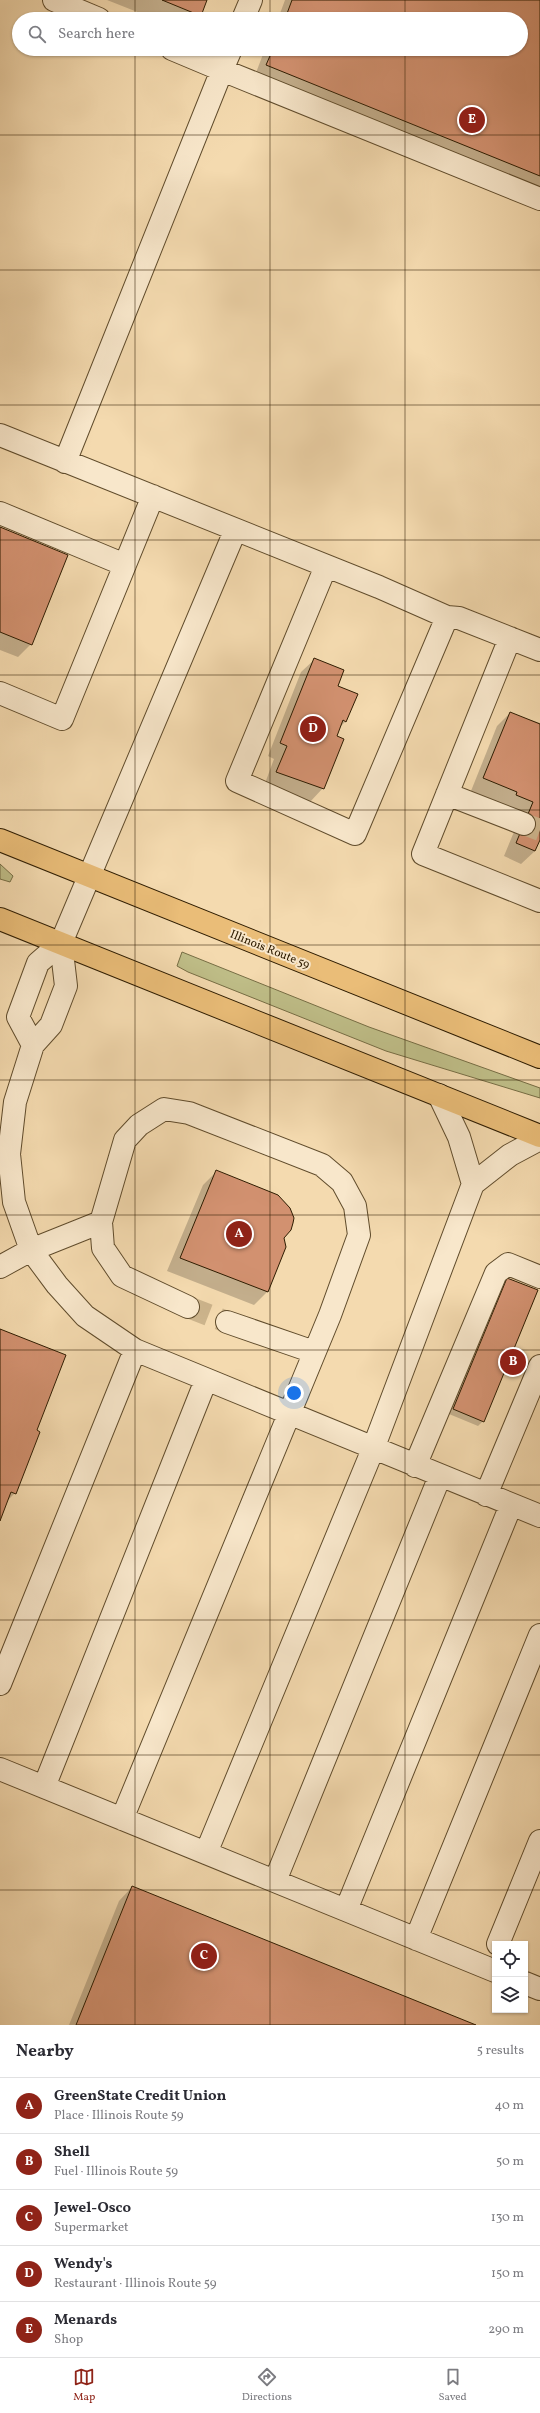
<!DOCTYPE html>
<html lang="en">
<head>
<meta charset="utf-8">
<style>
	:root { --surface:#fff; --page:#f2f2f3; --text:#2b2b33; --muted:#7c7c81; --line:#e1e1e2; --accent:#8f2418 }
	body { margin:0; font-family:Vollkorn,serif; background:var(--page); color:var(--text) }
	.controls { position:absolute; right:12px; bottom:12px; display:grid; overflow:hidden; border-radius:0px; box-shadow:0 1px 3px #0004 }
	.controls button { width:36px; height:36px; display:grid; place-items:center; padding:0; border:0; border-bottom:1px solid var(--line); background:var(--surface); color:var(--text); font:20px sans-serif }
	.you { position:absolute; left:294px; top:1393px; width:14px; height:14px; margin:-10px; border:3px solid #fff; border-radius:50%; background:#1a73e8; box-shadow:0 0 0 6px #1a73e833 }
	.badge { display:grid; place-items:center; width:26px; height:26px; border-radius:50%; background:var(--accent); color:#fff; font-size:13px; font-weight:700 }
	.pin { position:absolute; translate:-50% -50%; border:2px solid #fff; box-shadow:0 1px 4px #0006 }
	.list { margin:0; padding:0; list-style:none }
	h2 { display:flex; justify-content:space-between; align-items:center; height:52px; margin:0; padding:0 16px; font-size:17px }
	h2 small { font-size:13px; font-weight:400; color:var(--muted) }
	.list li { display:grid; grid-template-columns:26px 1fr auto; gap:12px; align-items:center; box-sizing:border-box; height:56px; padding:0 16px; border-top:1px solid var(--line) }
	.list b { display:block; font-size:15px; white-space:nowrap }
	.list p { margin:0; font-size:13px; white-space:nowrap; color:var(--muted) }
	.list em { font-size:13px; font-style:normal; color:var(--muted) }
	.icon { flex:none; width:22px; height:22px; fill:none; stroke:currentColor; stroke-width:2; stroke-linecap:round; stroke-linejoin:round }
	.map { position:relative; flex:none; width:540px; height:2025px; overflow:hidden }
	.search { position:absolute; background:var(--surface); box-shadow:0 1px 3px #0004; left:12px; right:12px; top:12px; height:44px; display:flex; align-items:center; gap:10px; box-sizing:border-box; padding:0 14px; border-radius:22px; color:var(--muted); font-size:15px }
	.sheet { height:332px; background:var(--surface) }
	nav { display:flex; justify-content:space-around; align-items:center; box-sizing:border-box; height:56px; border-top:1px solid var(--line); background:var(--surface); font-size:11px; color:var(--muted) }
	nav a { display:grid; justify-items:center; gap:2px }
	nav .on { color:var(--accent) }
	.map>svg:first-child { display:block }
	.green { fill:#bfbe88; stroke:#766d44 }
	.shadow { fill:#0003 }
	.building { fill:#d29170; stroke:#2e1c01 }
	.lines { fill:none; stroke-linecap:round; stroke-linejoin:round }
	.minor-tunnel { stroke:#ccb48c; stroke-width:22; stroke-dasharray:22 11; stroke-linecap:butt }
	.minor-casing { stroke:#604c2c; stroke-width:24 }
	.major-casing { stroke:#2e1c01; stroke-width:24 }
	.minor { stroke:#f8e7cb; stroke-width:22 }
	.major { stroke:#eabd78; stroke-width:22 }
	.grid { fill:none; stroke:#2e1c01; stroke-width:1; stroke-opacity:0.55 }
	.labels { text-anchor:middle; stroke-width:4; stroke-linejoin:round; paint-order:stroke }
	.street-label { font-size:12px; fill:#2e1c01; stroke:#f8e7cb }
</style>
</head>
<body>
<div class="map">
<svg width="540" height="2025" viewBox="0 0 540 2025">
	<rect width="100%" height="100%" fill="#f4daaf"/>
	<filter id="stains"><feTurbulence type="fractalNoise" baseFrequency=".005" numOctaves="4"/><feColorMatrix values="0 0 0 0 .2 0 0 0 0 .09 0 0 0 0 .02 0 0 0 .5 -.17"/></filter>
	<radialGradient id="worn" r=".72"><stop offset=".6" stop-color="#630" stop-opacity="0"/><stop offset="1" stop-color="#630" stop-opacity=".3"/></radialGradient>
	<path class="green" d="M0 864 13 876 10 882 0 879Z
		M182 952 369 1027 540 1088V1098L386 1051 188 972 177 966Z"/>
	<path class="shadow" d="M107 0H206L196 19H155Z
		M285 0H540V194L254 78 265 49H521V19H278Z
		M0 528 31 644 18 657 0 650Z
		M315 659 337 687 346 721 339 728 335 736 323 788 310 802 264 786 274 759 268 756 301 672Z
		M510 713 540 723V838L535 851 521 864 504 856 521 815 505 805 471 791 497 726Z
		M216 1172 284 1201 290 1208 283 1237 284 1247 267 1292 254 1305 167 1271 203 1185Z
		M507 1279 483 1421 478 1426 449 1414 502 1284Z
		M0 1330 35 1431 15 1493 7 1501 0 1518Z
		M132 1887 473 2025H69L119 1901Z"/>
	<path class="building" d="M162 0H207L201 16Z
		M292 0H540V176L266 65 273 49H521V19H285Z
		M0 527 68 555 32 645 0 632Z
		M314 658 344 670 338 686 358 694 346 722 343 720 337 736 344 739 324 789 276 772 287 746 280 743Z
		M510 712 540 724V840L535 851 516 843 533 802 516 795 517 792 483 778Z
		M216 1170 278 1195 290 1208 294 1218 293 1223 291 1230 284 1238 286 1247 268 1292 180 1258Z
		M507 1278 538 1290 484 1422 453 1409Z
		M0 1329 66 1355 37 1430 40 1432 16 1494 11 1492 0 1521Z
		M132 1886 476 2025H76Z"/>
	<g class="lines">
		<path class="minor-tunnel" d="M524 824 540 830
			M188 1307 227 1322"/>
		<g class="minor-casing">
			<path id="minor" d="M54 0 99 19
				M243 19 251 0
				M172 49 222 70 231 49
				M0 435 379 587 447 617 459 618 540 650
				M65 462 222 70 540 199
				M0 513 125 565
				M326 566 237 781 355 834 447 617
				M510 638 423 854 540 901
				M0 693 62 719 153 496
				M447 794 524 824
				M61 943 66 986 51 1025 33 1045 15 1102 9 1154 14 1202 31 1250 57 1285 85 1316 135 1350 540 1516
				M33 1045 18 1017 38 963 61 943 235 531
				M439 1095 459 1137 473 1184
				M0 1267 31 1250 101 1222
				M227 1322 314 1352
				M415 1466 496 1273 508 1264 540 1277
				M486 1495 540 1366
				M0 1684 135 1350
				M0 1769 495 1971
				M44 1787 206 1380
				M122 1819 330 1315 359 1235 355 1206 342 1182 322 1165 189 1113 164 1109 139 1125 125 1140 101 1222 103 1248 122 1276 188 1307
				M206 1853 373 1449 473 1184 510 1155 540 1139
				M275 1881 440 1476
				M346 1910 511 1505
				M416 1939 540 1635
				M498 1944 540 1841
				M525 1983 540 1989"/>
		</g>
		<g class="major-casing">
			<path id="major" d="M0 840 540 1057
				M0 919 540 1136"/>
		</g>
		<use href="#minor" class="minor"/>
		<use href="#major" class="major"/>
	</g>
	<path class="grid" d="M135 0V19M270 0V19M405 0V19M135 49V2025M270 49V2025M405 49V2025M0 135H540M0 270H540M0 405H540M0 540H540M0 675H540M0 810H540M0 945H540M0 1080H540M0 1215H540M0 1350H540M0 1485H540M0 1620H540M0 1755H540M0 1890H540"/>
	<g class="labels">
		<g class="street-label">
			<text transform="translate(270 949) rotate(22)" y="4">Illinois Route 59</text>
		</g>
	</g>
	<rect width="100%" height="100%" filter="url(#stains)"/>
	<rect width="100%" height="100%" fill="url(#worn)"/>
</svg>
<div class="controls">
<button><svg class="icon" aria-label="locate" viewBox="0 0 24 24"><circle cx="12" cy="12" r="6"/><path d="M12 2v4M12 18v4M2 12h4M18 12h4"/></svg></button>
<button><svg class="icon" aria-label="layers" viewBox="0 0 24 24"><path d="M12 4l9 5-9 5-9-5zM3 14l9 5 9-5"/></svg></button>
</div>
<div class="you"></div>
<div class="pin badge" style="left:239px;top:1234px">A</div>
<div class="pin badge" style="left:513px;top:1362px">B</div>
<div class="pin badge" style="left:204px;top:1956px">C</div>
<div class="pin badge" style="left:313px;top:729px">D</div>
<div class="pin badge" style="left:472px;top:120px">E</div>
<div class="search"><svg class="icon" aria-label="search" viewBox="0 0 24 24"><circle cx="10" cy="10" r="6"/><path d="M15 15l6 6"/></svg>Search here</div>
</div>
<section class="sheet">
<h2>Nearby<small>5 results</small></h2>
<ul class="list">
<li><span class="badge">A</span><div><b>GreenState Credit Union</b><p>Place · Illinois Route 59</p></div><em>40 m</em></li>
<li><span class="badge">B</span><div><b>Shell</b><p>Fuel · Illinois Route 59</p></div><em>50 m</em></li>
<li><span class="badge">C</span><div><b>Jewel-Osco</b><p>Supermarket</p></div><em>130 m</em></li>
<li><span class="badge">D</span><div><b>Wendy's</b><p>Restaurant · Illinois Route 59</p></div><em>150 m</em></li>
<li><span class="badge">E</span><div><b>Menards</b><p>Shop</p></div><em>290 m</em></li>
</ul>
</section>
<nav>
<a class="on"><svg class="icon" aria-label="map" viewBox="0 0 24 24"><path d="M3 6l6-2 6 2 6-2v14l-6 2-6-2-6 2zM9 4v14M15 6v14"/></svg>Map</a>
<a><svg class="icon" aria-label="directions" viewBox="0 0 24 24"><path d="M12 3l9 9-9 9-9-9zM9 14v-3h6M13 9l2 2-2 2"/></svg>Directions</a>
<a><svg class="icon" aria-label="saved" viewBox="0 0 24 24"><path d="M7 4h10v16l-5-4-5 4z"/></svg>Saved</a>
</nav>
</body>
</html>
